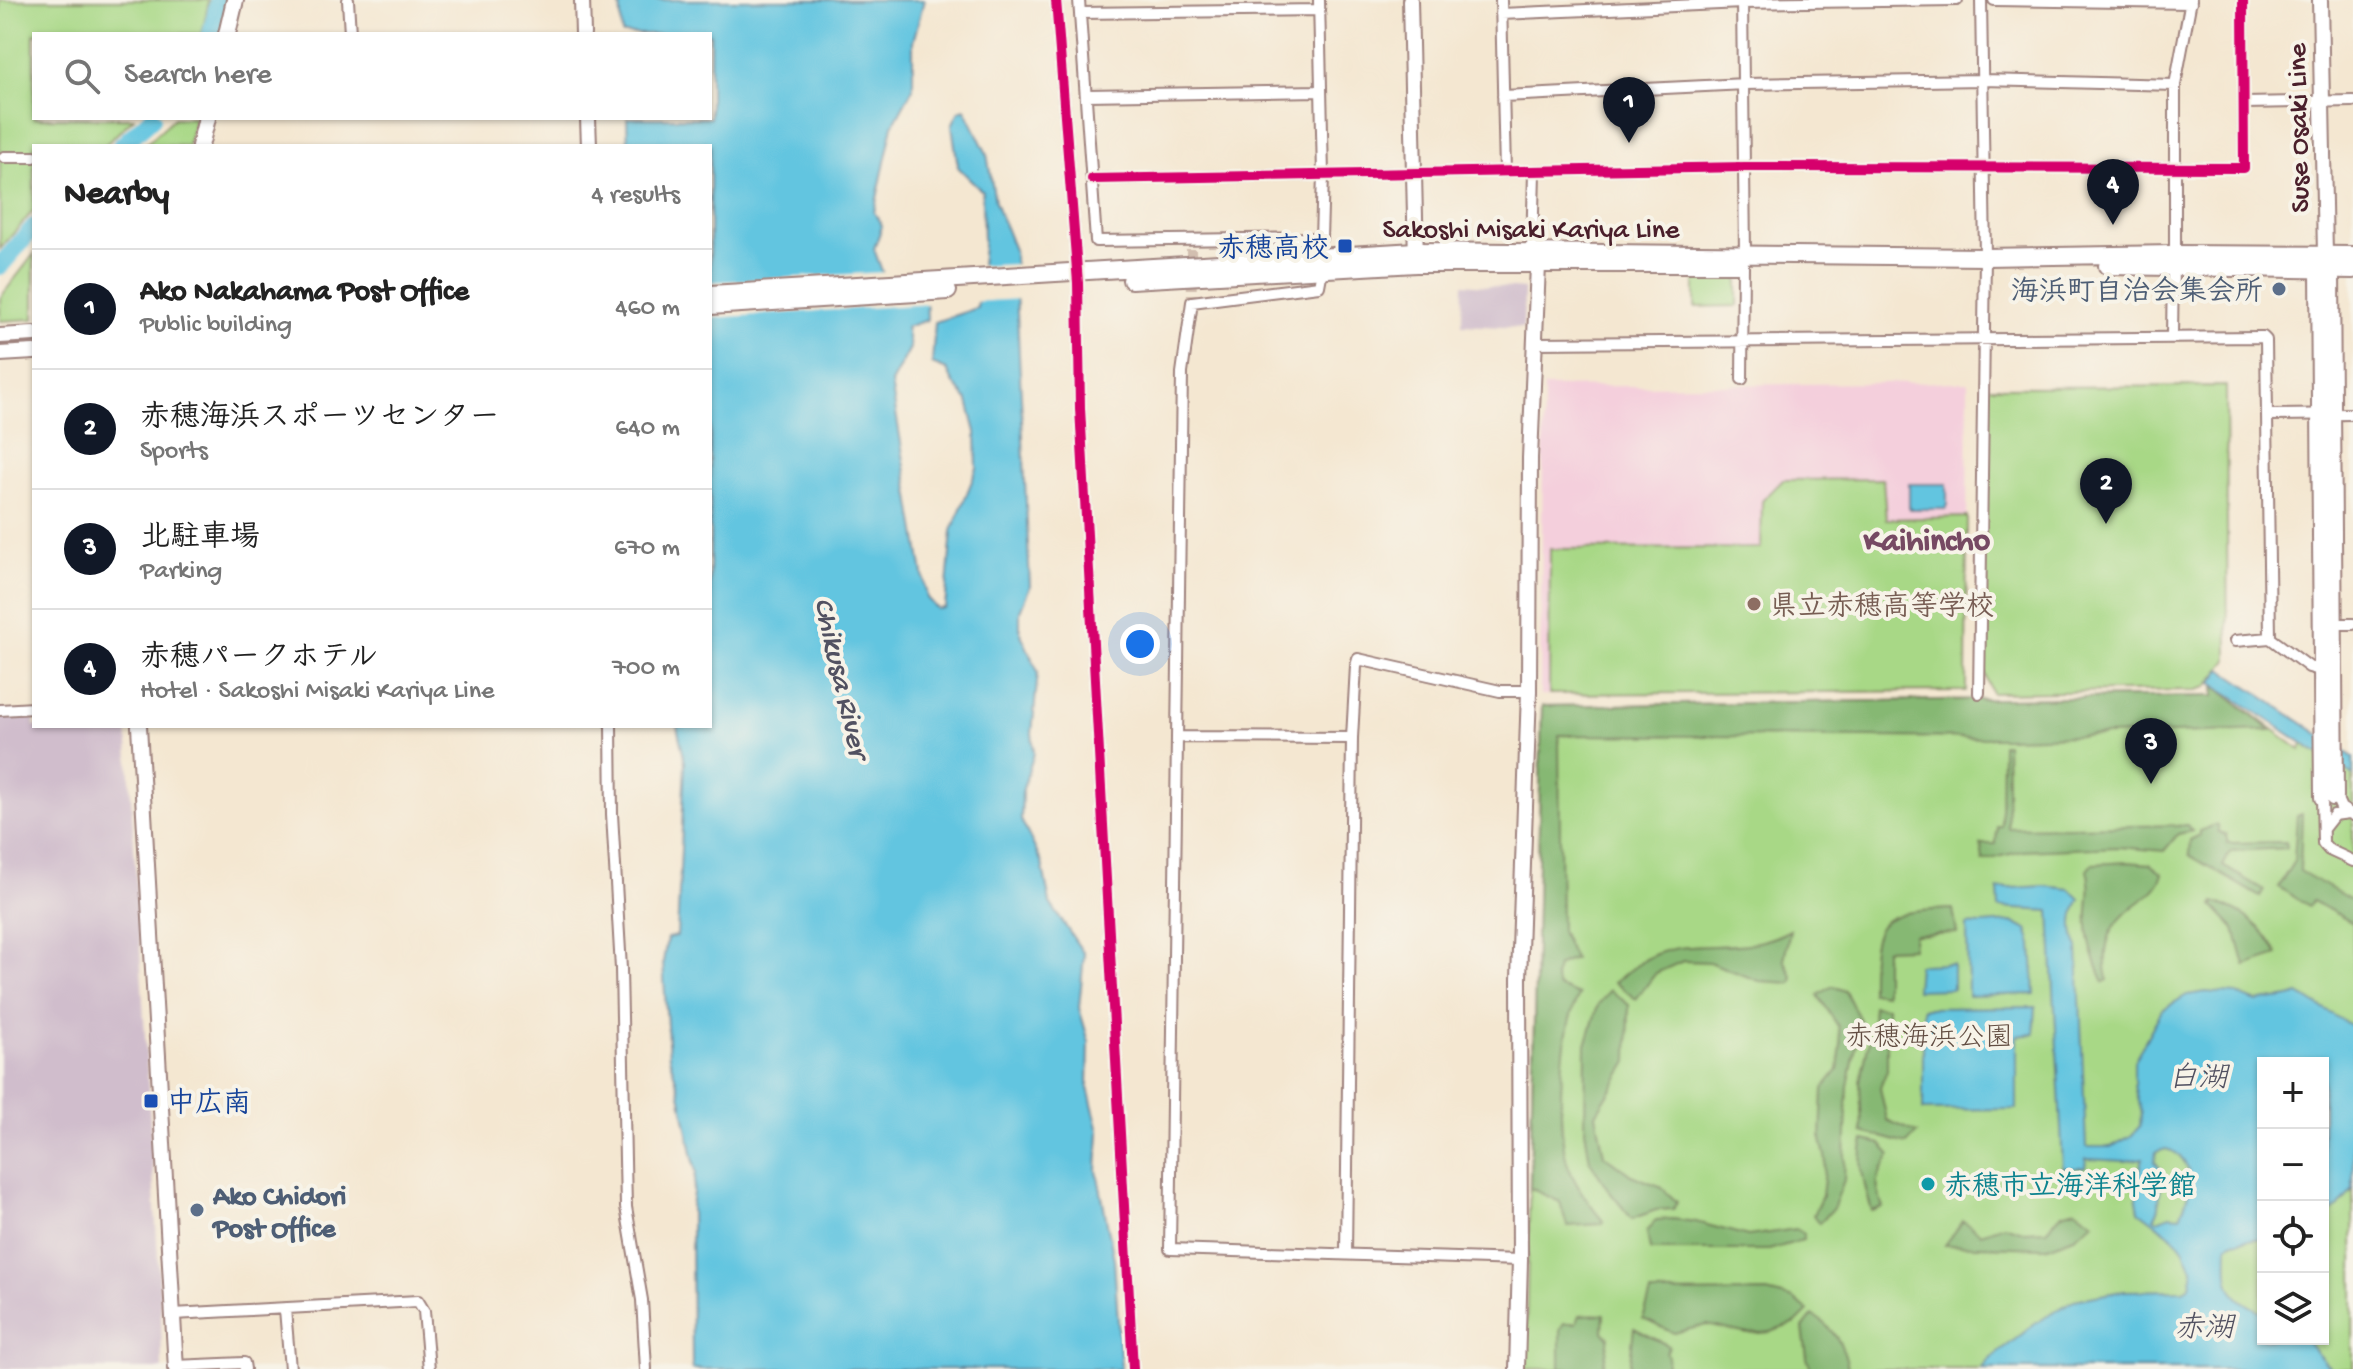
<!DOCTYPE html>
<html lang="en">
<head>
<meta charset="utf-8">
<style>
	:root { --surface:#fff; --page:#f2f2f2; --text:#222; --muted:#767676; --line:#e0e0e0; --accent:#111827 }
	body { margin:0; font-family:"Gochi Hand","Klee One",sans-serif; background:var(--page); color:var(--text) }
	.controls { position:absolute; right:24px; bottom:24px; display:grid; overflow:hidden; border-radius:0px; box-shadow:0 2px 6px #0004 }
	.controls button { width:72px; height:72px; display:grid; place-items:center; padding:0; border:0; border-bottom:2px solid var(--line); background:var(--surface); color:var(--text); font:40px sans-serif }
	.you { position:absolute; left:1140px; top:644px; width:28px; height:28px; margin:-20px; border:6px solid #fff; border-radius:50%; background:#1a73e8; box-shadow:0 0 0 12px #1a73e833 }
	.badge { display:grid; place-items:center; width:52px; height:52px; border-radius:50%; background:var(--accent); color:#fff; font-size:26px; font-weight:700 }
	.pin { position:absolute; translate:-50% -66px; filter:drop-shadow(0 2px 4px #0008) }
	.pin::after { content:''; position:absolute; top:42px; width:28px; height:24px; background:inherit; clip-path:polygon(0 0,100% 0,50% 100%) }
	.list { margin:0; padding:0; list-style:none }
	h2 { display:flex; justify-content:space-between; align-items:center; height:104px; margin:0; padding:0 32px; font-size:34px }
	h2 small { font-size:26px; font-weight:400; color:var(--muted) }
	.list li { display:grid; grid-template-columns:52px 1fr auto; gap:24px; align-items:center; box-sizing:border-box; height:120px; padding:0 32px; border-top:2px solid var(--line) }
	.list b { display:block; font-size:30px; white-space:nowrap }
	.list p { margin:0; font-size:26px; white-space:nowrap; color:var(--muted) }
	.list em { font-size:26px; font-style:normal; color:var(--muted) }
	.icon { flex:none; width:44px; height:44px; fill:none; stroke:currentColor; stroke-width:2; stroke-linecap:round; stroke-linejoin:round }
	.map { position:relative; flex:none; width:2353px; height:1369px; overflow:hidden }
	.search { position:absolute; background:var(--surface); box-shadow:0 2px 6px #0004; left:32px; top:32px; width:680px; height:88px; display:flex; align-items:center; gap:20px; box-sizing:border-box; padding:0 28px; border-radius:0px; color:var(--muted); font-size:30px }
	.panel { position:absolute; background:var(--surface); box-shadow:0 2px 6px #0004; left:32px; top:144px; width:680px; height:584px; border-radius:0px }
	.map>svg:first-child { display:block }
	.built { fill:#f4cfdc }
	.industrial { fill:#d0bdcc }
	.green { fill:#a8d886; stroke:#797c58; stroke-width:2; fill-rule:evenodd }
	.forest { fill:#86b873; stroke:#686c4f; stroke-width:2 }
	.water { fill:#62c5e0; stroke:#567286; stroke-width:2; fill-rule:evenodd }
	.pier { fill:#f4e7d1 }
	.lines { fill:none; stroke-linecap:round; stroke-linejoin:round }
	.river { stroke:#62c5e0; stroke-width:18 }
	.street-tunnel { stroke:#d2bfb0; stroke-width:10; stroke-dasharray:10 5; stroke-linecap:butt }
	.street-casing { stroke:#9f837e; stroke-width:14 }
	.secondary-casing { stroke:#9f837e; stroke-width:18 }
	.primary-casing { stroke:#9f837e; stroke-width:20 }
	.street { stroke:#fff; stroke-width:10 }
	.secondary { stroke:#fff; stroke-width:14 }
	.primary { stroke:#fff; stroke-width:16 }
	.cycleway-casing { stroke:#f7f3e8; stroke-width:15 }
	.cycleway { stroke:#d6006c; stroke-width:10 }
	.transit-dot { fill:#1a4fb4; stroke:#f7f3e8; stroke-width:3 }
	.service-dot { fill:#5c6f8a; stroke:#f7f3e8; stroke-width:3 }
	.education-dot { fill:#8d6e63; stroke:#f7f3e8; stroke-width:3 }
	.culture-dot { fill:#0f9aa8; stroke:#f7f3e8; stroke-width:3 }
	.labels { text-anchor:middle; stroke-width:8; stroke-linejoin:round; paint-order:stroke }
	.street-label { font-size:28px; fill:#4a1f2b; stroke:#f7f3e8 }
	.transit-label { font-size:28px; font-weight:bold; fill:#164399; stroke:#f7f3e8; text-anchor:end }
	.service-label { font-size:28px; font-weight:bold; fill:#4e5e75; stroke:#f7f3e8; text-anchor:end }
	.education-label { font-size:28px; font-weight:bold; fill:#785e54; stroke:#f7f3e8; text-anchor:start }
	.park-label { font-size:28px; fill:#624d42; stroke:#f7f3e8 }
	.culture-label { font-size:28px; font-weight:bold; fill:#0d838f; stroke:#f7f3e8; text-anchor:start }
	.water-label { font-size:30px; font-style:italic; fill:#515161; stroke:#f7f3e8 }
	.quarter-label { font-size:32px; font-weight:bold; fill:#764963; stroke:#f7f3e8 }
</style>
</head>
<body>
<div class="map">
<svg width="2353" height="1369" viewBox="0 0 2353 1369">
	<rect width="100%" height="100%" fill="#f7f3e8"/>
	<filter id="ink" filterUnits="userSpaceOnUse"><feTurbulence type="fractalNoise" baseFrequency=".0125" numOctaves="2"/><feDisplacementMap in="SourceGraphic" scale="16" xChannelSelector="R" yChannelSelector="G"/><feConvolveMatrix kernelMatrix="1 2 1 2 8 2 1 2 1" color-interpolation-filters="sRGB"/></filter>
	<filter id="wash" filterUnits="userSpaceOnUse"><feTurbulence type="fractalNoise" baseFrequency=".006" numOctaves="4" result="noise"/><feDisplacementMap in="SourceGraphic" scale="32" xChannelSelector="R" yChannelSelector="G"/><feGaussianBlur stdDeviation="1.8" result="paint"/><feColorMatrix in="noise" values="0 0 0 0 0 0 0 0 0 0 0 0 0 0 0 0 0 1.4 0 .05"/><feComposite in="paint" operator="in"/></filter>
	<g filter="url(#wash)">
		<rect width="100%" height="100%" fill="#f4e7d1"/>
		<path class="built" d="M1968 382 1966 691 1540 695 1544 387Z"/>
		<path class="industrial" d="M1463 284 1524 289 1523 328 1462 325Z
			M34 714V726H127L161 1311 162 1369H0V717Z"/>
		<path class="green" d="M0 0H209L202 34H34V118H134L104 146H34V210L0 249Z
			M174 118H195L188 146H144Z
			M34 254V319L0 321V298Z
			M1738 275V306L1695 307V276Z
			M2226 386 2228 660 2207 687 2197 690 1992 693 1982 666 1987 387Z
			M1883 479 1886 519 1967 517 1966 691 1549 694 1550 549 1761 548 1762 501 1783 480Z
			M2215 686 2301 750 2303 744 2353 775V1369H1525L1542 706 2214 696ZM2263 1063H2323V1339H2263Z"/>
		<path class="forest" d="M2215 686 2271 730 2006 738 1559 735 1561 931 1574 959 1557 966 1555 977 1558 987 1579 995C1560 1030 1556 1123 1567 1162 1574 1184 1588 1203 1603 1221L1602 1224 1567 1226 1560 1202 1530 1188 1542 706 2214 696Z
			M2002 744H2006L2008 828 2187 825 2192 831 2178 834 2164 851 2119 847 2022 851 1983 861 1981 844H1996L1997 826H2001Z
			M2302 814 2300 871 2353 901V923L2313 901 2309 906 2278 887 2294 861 2297 816Z
			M2215 825 2218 826 2219 833 2227 835V843L2286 842 2287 848 2231 851 2223 866 2264 890 2260 897 2189 855 2190 840 2200 835V831Z
			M2128 862 2150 864 2163 874C2159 887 2149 895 2138 903 2109 924 2101 945 2108 980L2104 982C2096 965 2089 946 2088 926 2086 905 2093 892 2087 869L2093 864Z
			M2215 902C2246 914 2263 925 2278 955L2245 966 2235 929 2213 906Z
			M1953 909 1957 933 1914 935 1912 948 1885 949V994L1871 992C1870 915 1879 912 1953 909Z
			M1790 930 1784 959 1793 978 1791 983 1759 981 1709 962 1683 961 1656 973 1636 999 1614 982C1627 973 1641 960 1656 954 1700 937 1741 957 1790 930Z
			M1833 986 1845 991 1861 1022 1848 1086 1844 1180 1833 1209 1819 1223 1813 1215 1822 1196 1826 1160 1821 1140 1823 1089 1838 1070 1841 1044 1838 1026 1818 995Z
			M1610 990 1629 1005 1628 1062 1596 1114 1604 1155 1631 1175 1660 1186 1677 1202 1674 1209 1656 1210 1632 1219 1609 1191 1590 1161 1585 1130 1586 1045 1598 1005Z
			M1873 1006 1887 1007V1070L1880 1088 1887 1120 1917 1133 1907 1144 1862 1132 1860 1082 1871 1032Z
			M1864 1140 1881 1144 1891 1155C1877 1175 1873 1184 1883 1207L1872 1211C1865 1187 1857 1164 1864 1140Z
			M2075 1209 2094 1222 2074 1237 2046 1248 1945 1245 1963 1221 1981 1233 2004 1225 2023 1231 2046 1230 2062 1213Z
			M1673 1219 1696 1222 1748 1236 1796 1229 1804 1234 1803 1240 1769 1250H1650L1647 1232 1656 1220Z
			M1767 1292 1794 1299 1808 1311 1796 1323 1771 1332 1748 1334 1707 1325 1674 1333 1643 1319 1651 1293Z
			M1604 1314 1603 1332 1609 1337 1603 1369H1560V1329L1564 1323H1576L1579 1315Z
			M1813 1315C1833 1328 1845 1345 1848 1369H1811L1807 1358 1803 1328Z
			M1634 1328 1669 1346 1666 1353 1668 1355 1666 1369H1629Z"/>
		<path class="water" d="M620 0H924L913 42V88L893 125 874 212 882 226 874 249 883 274 926 295 927 320 906 327 910 348 891 383 927 598 937 609 945 608 952 531 977 468 976 432 968 401 954 384 947 370 932 364 935 322 977 308 983 245 982 191 958 167 952 125 959 111 965 109 987 154 995 202 1014 250 1030 586 1020 611V632L1038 672 1032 733 1034 753 1022 792 1021 820 1042 863 1050 903 1084 954 1079 1008 1089 1042 1088 1088 1099 1131 1097 1171 1114 1259 1121 1369H692L691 1207 696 1172 679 1089 669 1057 663 962 667 938 677 936 685 762 677 726H710V146H628L627 118H710V34H622Z
			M1909 484H1947V509H1909Z
			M2222 669 2353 757V776L2212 683Z
			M2044 886 2070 889 2080 899C2071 914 2071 932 2078 948L2086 1147H2111L2131 1136 2140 1126 2141 1114 2134 1086V1061L2162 1010 2187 995 2206 992 2237 994 2257 1002C2271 998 2286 1000 2299 994L2353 1027V1189L2338 1208 2323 1218V1063H2263V1238L2232 1242 2228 1246C2227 1283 2225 1297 2263 1312V1339H2304L2331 1369H1981L1989 1360 2036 1323 2074 1300 2122 1291 2183 1290 2190 1286 2193 1271 2183 1248 2176 1239 2139 1211 2135 1189 2143 1158 2126 1161 2086 1159 2085 1168H2063L2050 911 1999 908 1998 889ZM2166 1149C2198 1158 2191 1194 2180 1216L2170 1215 2157 1220 2154 1218C2162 1205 2158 1205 2160 1192 2163 1175 2168 1178 2155 1162L2156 1152Z
			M2012 922 2027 930 2032 944 2035 994 1968 996 1967 925Z
			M1953 964V989L1916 990 1918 965Z
			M2036 1007 2034 1034 2017 1036V1109L1923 1110V1008Z"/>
		<path class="pier" d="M1018 264 1020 299 973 302 977 266Z
			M887 272 928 292 930 304 710 318V282Z"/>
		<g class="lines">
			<path class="river" d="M211 34 219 0
				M121 146 152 118
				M0 266 34 227"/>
		</g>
	</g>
	<g filter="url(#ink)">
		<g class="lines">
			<path class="street-tunnel" d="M1191 249 1192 302"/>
			<g class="street-casing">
				<path id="street" d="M348 0 350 34
					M1056 0 1078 283 1080 408 1133 1369
					M1079 0 1096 241 1321 238 1323 175 1319 0
					M1501 0 1505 172
					M1742 0 1745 253
					M1994 0 2191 3
					M1080 13 1319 10
					M1501 14 1742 3 1957 0
					M1087 95 1320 91
					M1503 96 1745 84 1983 80 2175 85
					M2245 103 2353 101
					M4 157H34
					M1092 179 1745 167 2244 168 2243 0
					M1532 251 1534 172
					M2175 254V85L2191 0
					M1322 270 1319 286 1192 302 1182 373 1170 1249 1520 1260
					M2172 337 2173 266
					M1535 343 2263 337 2266 340 2270 638 2309 667 2327 672
					M1742 379 1743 264
					M2267 415 2353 414
					M2331 624H2353
					M2235 641 2270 638
					M1979 693 1985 257 1981 0
					M0 710 34 708
					M611 726 612 814 621 969 626 1207 642 1300 646 1369
					M1177 737 1352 738
					M2322 798 2323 843 2329 850 2353 861
					M2332 800 2336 797 2341 808 2353 815
					M2323 829 2334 815 2349 813
					M1346 1254 1352 738 1356 666 1358 659 1500 691H1529
					M285 1309 290 1369
					M173 1314 418 1301 424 1311 429 1369
					M175 1366 244 1363 245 1369"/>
			</g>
			<g class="secondary-casing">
				<path id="secondary" d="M582 0 583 34
					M1410 0 1416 260
					M2320 0 2325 255 2332 270 2336 797
					M588 118 589 146
					M0 336 34 334
					M0 354 34 352
					M139 726 176 1369
					M2322 798 2318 270 2323 259
					M1517 1369 1520 1260 1519 979 1529 691 1530 458 1538 265 1534 255"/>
			</g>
			<g class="primary-casing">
				<path id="primary" d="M227 34 235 0
					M200 146 207 118
					M2107 266 2353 270
					M1131 280 1416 264H1739
					M710 294 1415 251 1985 257 2175 254 2353 255
					M710 306 948 291"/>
			</g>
			<use href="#street" class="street"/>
			<use href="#secondary" class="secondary"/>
			<use href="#primary" class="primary"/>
			<g class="cycleway-casing">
				<path id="cycleway" d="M1056 0 1078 283 1080 408 1133 1369
					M1092 179 1745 167 2244 168 2243 0"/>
			</g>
			<use href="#cycleway" class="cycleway"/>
		</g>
	</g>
	<g class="transit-dot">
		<rect x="1337" y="238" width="16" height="16" rx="4"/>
		<rect x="143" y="1093" width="16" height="16" rx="4"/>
	</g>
	<g class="service-dot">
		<circle cx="2279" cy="289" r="8"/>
		<circle cx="197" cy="1210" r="8"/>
	</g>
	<circle class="education-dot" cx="1754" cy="604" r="8"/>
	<circle class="culture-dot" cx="1928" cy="1184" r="8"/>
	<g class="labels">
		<g class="street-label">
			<text transform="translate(2296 128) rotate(-91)" y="10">Suse Osaki Line</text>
			<text x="1531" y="237">Sakoshi Misaki Kariya Line</text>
		</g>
		<g class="transit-label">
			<text x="1329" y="256">赤穂高校</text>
			<text x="167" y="1111" text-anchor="start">中広南</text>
		</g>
		<g class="service-label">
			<text x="2263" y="299">海浜町自治会集会所</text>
			<text x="213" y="1204" text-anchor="start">Ako Chidori<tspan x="213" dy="32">Post Office</tspan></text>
		</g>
		<g class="education-label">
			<text x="1770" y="614">県立赤穂高等学校</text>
		</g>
		<g class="park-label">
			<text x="1929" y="1045">赤穂海浜公園</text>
		</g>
		<g class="culture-label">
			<text x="1944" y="1194">赤穂市立海洋科学館</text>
		</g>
		<g class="water-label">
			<text transform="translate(843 677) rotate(77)" y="10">Chikusa River</text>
			<text x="2198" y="1086">白湖</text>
			<text x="2204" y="1336">赤湖</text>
		</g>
		<g class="quarter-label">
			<text x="1927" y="549">Kaihincho</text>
		</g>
	</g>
</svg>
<div class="controls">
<button>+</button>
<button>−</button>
<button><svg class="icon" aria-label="locate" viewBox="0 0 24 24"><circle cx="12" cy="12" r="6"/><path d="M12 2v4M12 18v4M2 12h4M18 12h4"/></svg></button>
<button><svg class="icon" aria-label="layers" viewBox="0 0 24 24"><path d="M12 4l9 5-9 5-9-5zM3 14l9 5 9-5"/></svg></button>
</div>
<div class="you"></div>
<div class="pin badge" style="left:1629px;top:143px">1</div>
<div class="pin badge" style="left:2106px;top:524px">2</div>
<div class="pin badge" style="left:2151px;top:784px">3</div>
<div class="pin badge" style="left:2113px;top:225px">4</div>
<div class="search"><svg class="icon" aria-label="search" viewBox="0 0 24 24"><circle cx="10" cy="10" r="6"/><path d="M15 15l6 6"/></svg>Search here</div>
<section class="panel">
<h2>Nearby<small>4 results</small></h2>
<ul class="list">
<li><span class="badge">1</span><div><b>Ako Nakahama Post Office</b><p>Public building</p></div><em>460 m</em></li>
<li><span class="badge">2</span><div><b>赤穂海浜スポーツセンター</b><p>Sports</p></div><em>640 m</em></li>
<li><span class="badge">3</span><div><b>北駐車場</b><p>Parking</p></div><em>670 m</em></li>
<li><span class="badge">4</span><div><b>赤穂パークホテル</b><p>Hotel · Sakoshi Misaki Kariya Line</p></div><em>700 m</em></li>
</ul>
</section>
</div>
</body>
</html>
